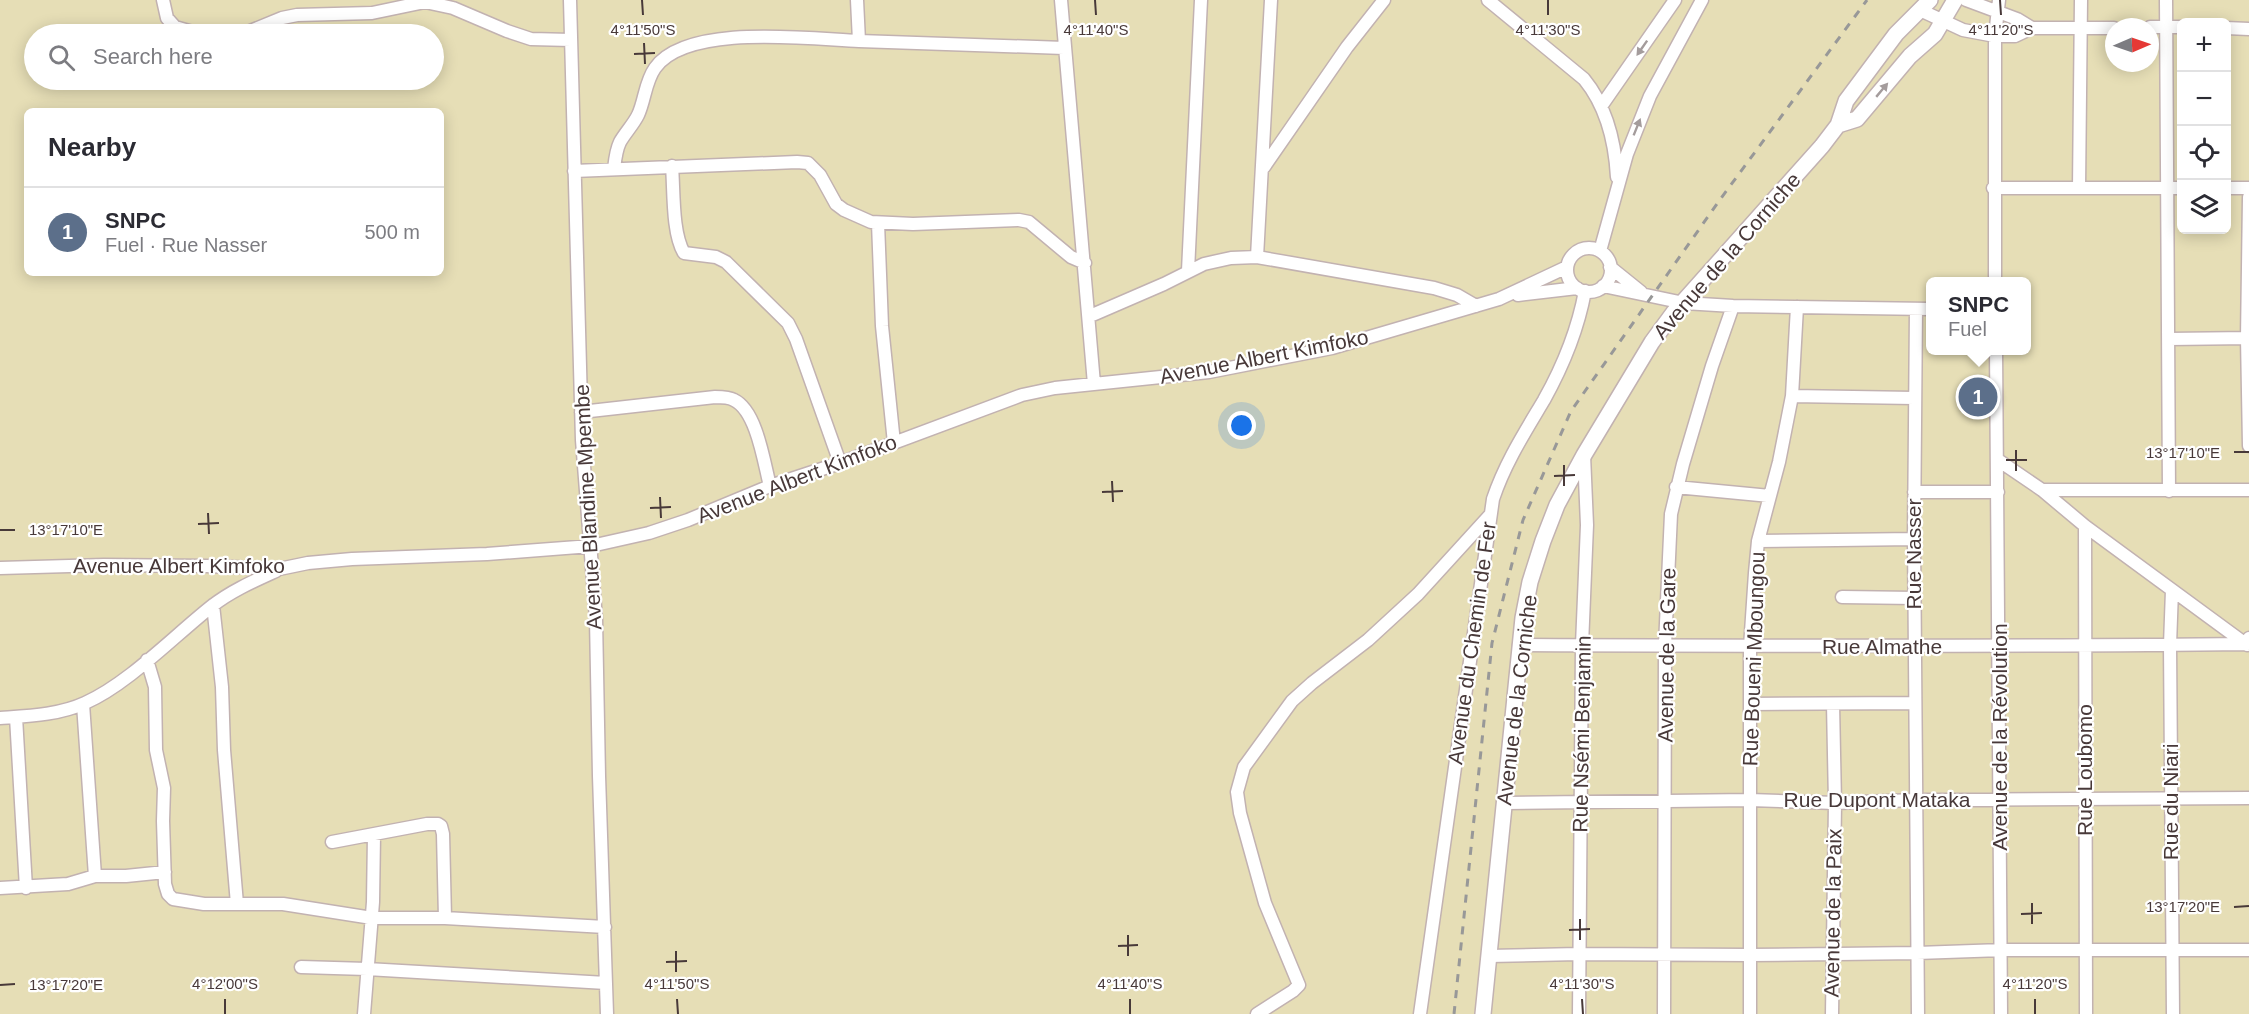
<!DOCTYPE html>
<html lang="en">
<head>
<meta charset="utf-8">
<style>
	:root { --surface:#fff; --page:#f2f2f3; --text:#2b2b33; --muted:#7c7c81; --line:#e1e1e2; --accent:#ed2983 }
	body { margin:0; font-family:Helvetica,sans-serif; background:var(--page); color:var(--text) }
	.controls { position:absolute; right:18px; top:18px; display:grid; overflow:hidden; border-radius:9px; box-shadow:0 3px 15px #0003 }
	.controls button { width:54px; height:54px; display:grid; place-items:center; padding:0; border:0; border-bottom:2px solid var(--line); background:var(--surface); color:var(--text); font:30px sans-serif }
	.compass { position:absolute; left:2105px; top:18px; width:54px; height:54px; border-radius:50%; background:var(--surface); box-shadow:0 3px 15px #0003; rotate:88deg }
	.you { position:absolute; left:1242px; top:426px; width:21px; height:21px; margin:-15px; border:4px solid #fff; border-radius:50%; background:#1a73e8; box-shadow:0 0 0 9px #1a73e833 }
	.badge { display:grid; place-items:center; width:39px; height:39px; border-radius:50%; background:var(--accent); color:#fff; font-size:20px; font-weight:700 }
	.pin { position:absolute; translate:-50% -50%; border:3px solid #fff; box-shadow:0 2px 6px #0006 }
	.popup { position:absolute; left:1926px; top:277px; width:105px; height:78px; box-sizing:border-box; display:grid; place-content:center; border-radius:9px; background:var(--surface); filter:drop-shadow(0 2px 4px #0005); font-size:20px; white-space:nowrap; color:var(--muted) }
	.popup b { font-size:22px; color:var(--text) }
	.popup::after { content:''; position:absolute; left:50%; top:100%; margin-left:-12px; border:12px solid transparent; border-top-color:var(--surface) }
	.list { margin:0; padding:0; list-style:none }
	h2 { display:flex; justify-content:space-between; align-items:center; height:78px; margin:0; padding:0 24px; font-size:26px }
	h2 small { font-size:20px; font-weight:400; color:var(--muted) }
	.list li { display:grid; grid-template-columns:39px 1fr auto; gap:18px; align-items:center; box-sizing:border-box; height:90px; padding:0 24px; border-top:2px solid var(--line) }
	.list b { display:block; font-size:22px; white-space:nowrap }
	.list p { margin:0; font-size:20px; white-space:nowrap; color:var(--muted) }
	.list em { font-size:20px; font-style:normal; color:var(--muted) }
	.icon { flex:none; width:33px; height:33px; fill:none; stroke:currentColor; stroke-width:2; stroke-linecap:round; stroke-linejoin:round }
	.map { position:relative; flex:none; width:2249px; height:1014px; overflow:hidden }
	.search { position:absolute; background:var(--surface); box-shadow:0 3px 15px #0003; left:24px; top:24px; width:420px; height:66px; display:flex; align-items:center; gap:15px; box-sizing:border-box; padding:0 21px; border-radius:33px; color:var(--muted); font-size:22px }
	.panel { position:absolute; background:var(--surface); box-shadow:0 3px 15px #0003; left:24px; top:108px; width:420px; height:168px; border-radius:9px }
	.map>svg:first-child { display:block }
	.green { fill:#e6deb6; fill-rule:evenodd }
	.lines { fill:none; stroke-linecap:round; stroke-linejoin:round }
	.minor-casing { stroke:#c2b2b1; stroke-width:15 }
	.tertiary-casing { stroke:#c2b2b1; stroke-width:18 }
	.minor { stroke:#fff; stroke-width:12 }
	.tertiary { stroke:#fff; stroke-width:15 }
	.rail { stroke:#989898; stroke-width:3; stroke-dasharray:8 8; stroke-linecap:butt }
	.oneway { fill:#a49c9c }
	.ticks { fill:none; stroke:#483939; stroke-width:2 }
	.labels { text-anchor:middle; stroke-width:4.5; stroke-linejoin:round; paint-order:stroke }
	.street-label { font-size:21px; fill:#483939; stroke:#fff }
	.ticks-label { font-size:15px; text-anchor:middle; fill:#483939; stroke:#fff; stroke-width:4.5; stroke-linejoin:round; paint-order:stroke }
</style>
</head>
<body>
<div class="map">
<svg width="2249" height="1014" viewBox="0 0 2249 1014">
	<rect width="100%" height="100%" fill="#f4eceb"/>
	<path class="green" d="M0 0H2249V1014H0ZM2182 22H2226V230H2182ZM2114 27H2150V63H2114ZM34 34H434V80H34ZM27 111H441V273H27ZM1930 282H2026V350H1930Z"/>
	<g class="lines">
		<g class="minor-casing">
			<path id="minor" d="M163 0 167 18 175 27 196 33 243 34 282 18 297 15 372 13 425 2 453 8 507 31 531 39 571 40
				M570 0 582 440 596 619 599 776 607 1014
				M857 0 859 41 1064 48
				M1061 0 1094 384
				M1488 0 1584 79C1607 107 1615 141 1617 177
				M1966 0 2017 19 2032 28
				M2166 0 2169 491
				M1920 10 1963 30 1995 36H2015L2032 28H2114
				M2150 27H2182
				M2226 28 2249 29
				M1602 105 1675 0
				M672 166C674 191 672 233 684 253L716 257 726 262 788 323 796 339 840 463
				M1264 167 1347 47 1384 0
				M614 169C615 160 616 150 620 142 625 133 633 125 638 115 645 100 645 82 655 68 687 23 810 39 859 41
				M574 171 797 162 808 163 820 175 836 204 844 210 871 222 913 224 1019 220 1029 222 1071 257 1085 263
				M1993 188H2182
				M2079 188 2081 0
				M2226 188H2249
				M2249 197 2247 338 2249 446
				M878 223 882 326 894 443
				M1567 270a22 22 0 1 1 44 0a22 22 0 1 1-44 0Z
				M1600 251 1627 154 1650 96 1702 0
				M1257 257 1271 0
				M1610 267 1641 292
				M1188 271 1201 0
				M1995 282V36L1999 0
				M1603 286 1684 303 1733 306 1930 309
				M1518 295 1577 288
				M1916 309 1914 539 1918 1014
				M1090 316 1164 284 1204 264 1231 258 1257 257 1434 288 1457 295 1476 306
				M2169 339 2249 338
				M1996 350 2001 1014
				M1792 396 1914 398
				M581 412 715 397C721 397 729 397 734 400 757 411 764 463 770 486
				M1998 460 2042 490 2085 526 2247 645
				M1676 487 1770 496
				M2042 490H2249
				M1914 492H1998
				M2085 526 2086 1014
				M1758 541 1914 539
				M0 568 104 565 207 566 279 569 308 563 352 559 487 554 591 546 649 533 688 520 770 486 840 463 1022 395 1055 388 1209 372 1332 348 1499 299 1567 267
				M2172 590 2170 645 2173 1014
				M1842 597 1915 598
				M213 605 222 687 224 750 237 904
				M1519 645C1761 646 2003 647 2246 644L2249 638
				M147 660 155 687 156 750 164 788 163 821 165 884 168 894 173 899 204 904H283L372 918H445L605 927
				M83 704 95 876
				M1750 704 1915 703
				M16 717 26 888
				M0 718C28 716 59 715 85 703 128 684 174 636 212 606 231 591 254 581 276 571
				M1505 803 1750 800 1835 803 1915 800 2249 798
				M332 842 427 824H438L441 826 443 834 445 918
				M0 888 68 884 95 876H126L165 872
				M1489 956 1578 954 1749 955 1917 953 2002 950H2249
				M301 967 367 969 606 983
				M364 1014 373 902 374 835
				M1257 1014 1293 991 1299 985 1265 903 1240 813 1237 792 1244 767 1292 701 1312 683 1368 640 1418 594 1490 515
				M1420 1014 1493 499C1505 463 1525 432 1544 400 1563 366 1578 329 1585 291
				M1579 1014 1582 645 1587 525 1584 455
				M1664 1014 1665 645 1671 514 1683 464 1712 366 1733 306
				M1750 1014V647L1755 573 1758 541 1779 462 1792 396 1797 307
				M1832 1014 1835 803 1833 704"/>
		</g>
		<g class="tertiary-casing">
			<path id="tertiary" d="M1838 125 1857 119 1910 56 1935 34 1955 0
				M1483 1014 1523 618 1530 582 1543 541 1557 505 1584 455 1652 342 1674 312 1822 146 1838 125 1846 101 1896 34 1930 0"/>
		</g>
		<use href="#minor" class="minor"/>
		<use href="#tertiary" class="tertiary"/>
		<path class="rail" d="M1454 1014 1492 643 1523 520 1571 411 1719 201 1867 0"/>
	</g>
	<defs><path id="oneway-solid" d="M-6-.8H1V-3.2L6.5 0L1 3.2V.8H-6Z" transform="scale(1.5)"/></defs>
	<g class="oneway">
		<use href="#oneway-solid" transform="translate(1642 48) rotate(125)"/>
		<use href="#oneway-solid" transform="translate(1882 90) rotate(-50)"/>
		<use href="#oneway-solid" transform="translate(1637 127) rotate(-68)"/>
	</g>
	<path class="ticks" d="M642 0 643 15M1095 0 1096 15M1548 0V15M2000 0 2001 15M644 43 645 64M634 54 655 53M2016 450V471M2234 452H2249M2006 460H2027M1564 465V486M1554 476 1575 475M1112 481 1113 502M1102 492 1123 491M660 497 661 518M650 508 671 507M208 513 209 534M198 524 219 523M0 530H15M2032 903V924M2234 907 2249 906M2021 914 2042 913M1580 919V940M1569 930 1590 929M1128 935V956M1118 946 1138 945M676 951V972M666 962 687 961M0 985 15 984M225 999V1014M677 999 678 1014M1130 999V1014M1582 999 1583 1014M2035 999V1014"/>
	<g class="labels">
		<g class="street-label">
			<text transform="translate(1727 256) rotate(-49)" y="7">Avenue de la Corniche</text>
			<text transform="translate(1264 357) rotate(-11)" y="7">Avenue Albert Kimfoko</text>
			<text transform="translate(797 479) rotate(-21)" y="7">Avenue Albert Kimfoko</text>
			<text transform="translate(588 507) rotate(-93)" y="7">Avenue Blandine Mpembe</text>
			<text transform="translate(1914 554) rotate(-90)" y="7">Rue Nasser</text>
			<text x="179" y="573">Avenue Albert Kimfoko</text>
			<text transform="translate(1472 643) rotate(-82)" y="7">Avenue du Chemin de Fer</text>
			<text x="1882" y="654">Rue Almathe</text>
			<text transform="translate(1667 655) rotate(-89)" y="7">Avenue de la Gare</text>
			<text transform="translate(1754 659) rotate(-88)" y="7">Rue Boueni Mboungou</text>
			<text transform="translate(1517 700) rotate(-83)" y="7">Avenue de la Corniche</text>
			<text transform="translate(1582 734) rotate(-89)" y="7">Rue Nsémi Benjamin</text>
			<text transform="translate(2000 737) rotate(-90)" y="7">Avenue de la Révolution</text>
			<text transform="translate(2085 770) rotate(-90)" y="7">Rue Loubomo</text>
			<text x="1877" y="807">Rue Dupont Mataka</text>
			<text transform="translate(2171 802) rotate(-90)" y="7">Rue du Niari</text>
			<text transform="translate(1833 913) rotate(-89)" y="7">Avenue de la Paix</text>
		</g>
	</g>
	<g class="ticks-label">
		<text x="643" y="35">4°11'50"S</text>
		<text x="1096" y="35">4°11'40"S</text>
		<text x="1548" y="35">4°11'30"S</text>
		<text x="2001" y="35">4°11'20"S</text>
		<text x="2183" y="458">13°17'10"E</text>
		<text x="66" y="535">13°17'10"E</text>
		<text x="2183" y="912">13°17'20"E</text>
		<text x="225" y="989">4°12'00"S</text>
		<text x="677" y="989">4°11'50"S</text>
		<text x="1130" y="989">4°11'40"S</text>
		<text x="1582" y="989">4°11'30"S</text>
		<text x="2035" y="989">4°11'20"S</text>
		<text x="66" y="990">13°17'20"E</text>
	</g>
</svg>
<div class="controls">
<button>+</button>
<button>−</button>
<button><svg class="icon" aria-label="locate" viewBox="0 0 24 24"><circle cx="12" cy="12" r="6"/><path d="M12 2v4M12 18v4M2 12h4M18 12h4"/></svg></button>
<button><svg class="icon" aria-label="layers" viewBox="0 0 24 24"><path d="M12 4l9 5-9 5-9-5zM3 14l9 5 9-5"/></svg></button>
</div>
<svg class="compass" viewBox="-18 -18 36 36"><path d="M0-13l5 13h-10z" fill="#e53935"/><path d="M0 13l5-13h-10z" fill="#7c7c81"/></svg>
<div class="you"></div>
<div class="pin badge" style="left:1978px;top:397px;background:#5c6f8a">1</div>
<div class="popup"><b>SNPC</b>Fuel</div>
<div class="search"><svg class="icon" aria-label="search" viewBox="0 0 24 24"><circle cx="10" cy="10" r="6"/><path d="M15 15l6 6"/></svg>Search here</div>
<section class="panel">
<h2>Nearby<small></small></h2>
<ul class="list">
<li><span class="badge" style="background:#5c6f8a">1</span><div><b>SNPC</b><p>Fuel · Rue Nasser</p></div><em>500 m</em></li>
</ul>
</section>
</div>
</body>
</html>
